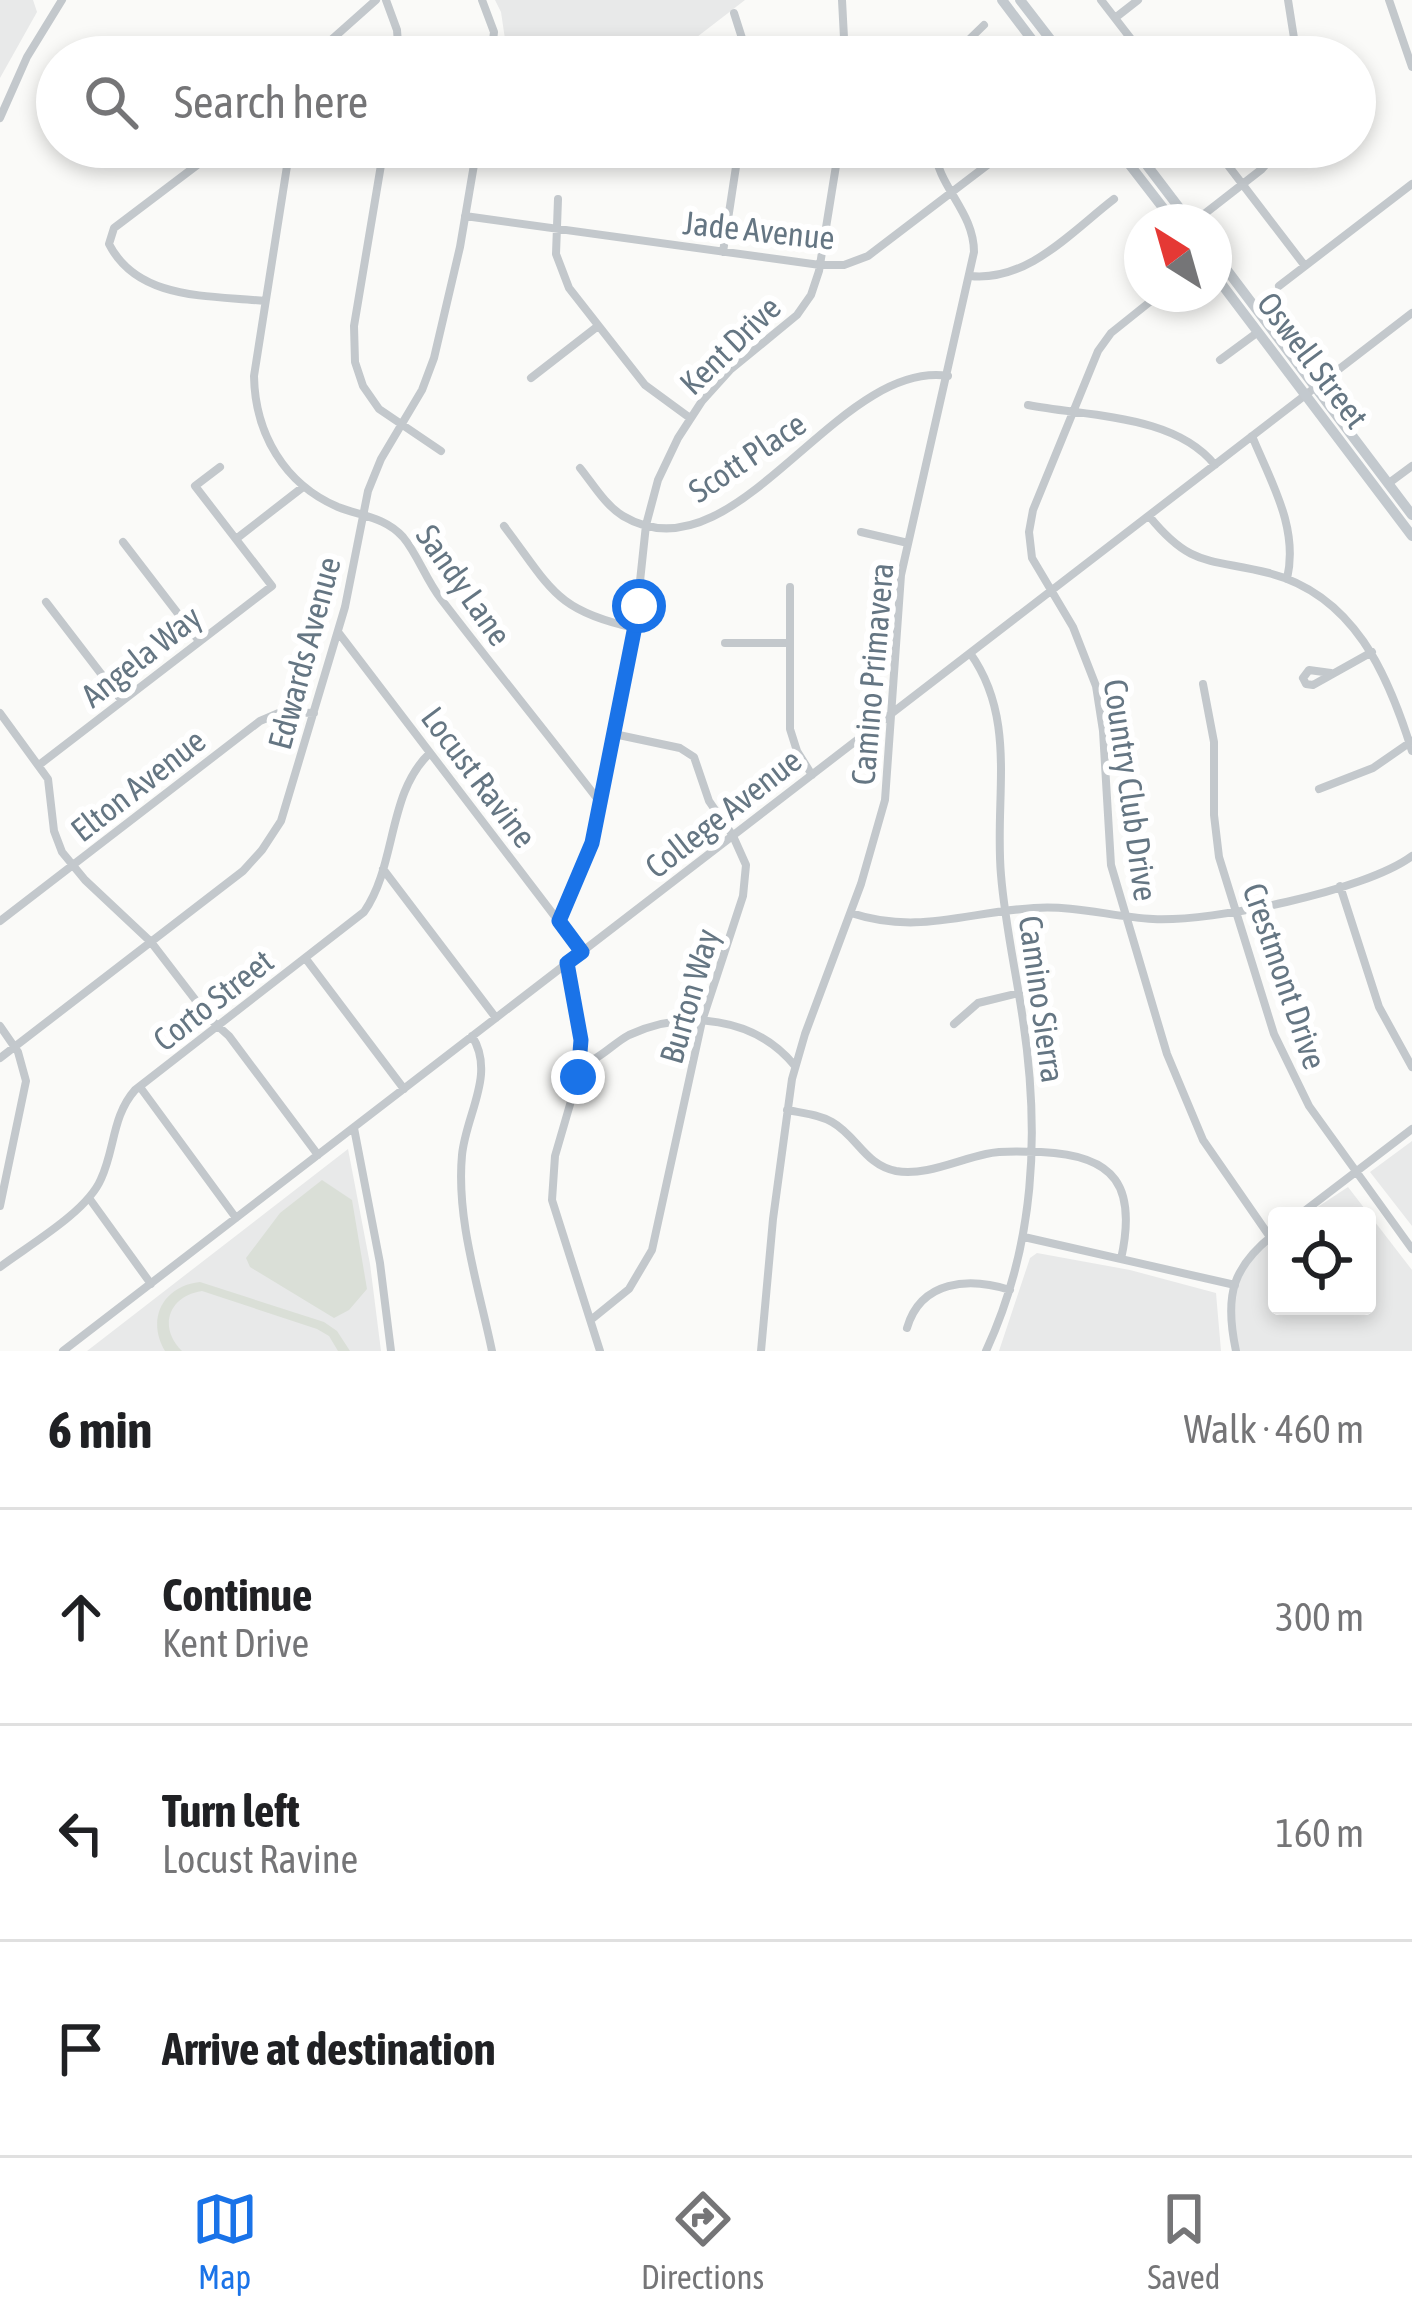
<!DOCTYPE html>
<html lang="en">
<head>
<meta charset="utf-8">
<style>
	:root { --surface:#fff; --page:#f6f6f6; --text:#202124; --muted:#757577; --line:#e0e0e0; --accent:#1a73e8 }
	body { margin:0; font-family:"Asap Condensed",sans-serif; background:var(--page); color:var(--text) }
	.controls { position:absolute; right:36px; bottom:36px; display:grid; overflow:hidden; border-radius:12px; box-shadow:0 6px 18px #0003 }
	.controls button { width:108px; height:108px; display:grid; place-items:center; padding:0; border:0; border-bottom:3px solid var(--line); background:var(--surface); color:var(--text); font:60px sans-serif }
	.compass { position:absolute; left:1124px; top:204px; width:108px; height:108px; border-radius:50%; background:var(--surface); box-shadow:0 6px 18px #0003; rotate:323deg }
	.stop { position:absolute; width:36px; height:36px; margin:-27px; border:9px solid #1a73e8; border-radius:50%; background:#fff }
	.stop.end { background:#1a73e8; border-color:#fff; box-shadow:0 3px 12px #0008 }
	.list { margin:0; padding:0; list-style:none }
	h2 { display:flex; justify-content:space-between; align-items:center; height:156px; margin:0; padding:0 48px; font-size:51px }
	h2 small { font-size:39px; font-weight:400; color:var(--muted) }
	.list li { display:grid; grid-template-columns:78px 1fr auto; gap:36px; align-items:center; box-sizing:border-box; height:216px; padding:0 48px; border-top:3px solid var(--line) }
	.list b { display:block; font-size:45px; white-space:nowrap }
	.list p { margin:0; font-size:39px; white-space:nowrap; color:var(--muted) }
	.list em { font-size:39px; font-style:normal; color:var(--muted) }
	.icon { flex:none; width:66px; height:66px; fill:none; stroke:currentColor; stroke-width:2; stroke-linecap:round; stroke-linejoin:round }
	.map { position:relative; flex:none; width:1412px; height:1351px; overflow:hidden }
	.search { position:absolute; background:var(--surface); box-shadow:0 6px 18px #0003; left:36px; right:36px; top:36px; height:132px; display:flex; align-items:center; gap:30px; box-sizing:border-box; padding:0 42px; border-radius:66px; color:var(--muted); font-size:45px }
	.sheet { height:804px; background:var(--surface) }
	nav { display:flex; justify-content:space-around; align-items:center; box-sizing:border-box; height:168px; border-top:3px solid var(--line); background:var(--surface); font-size:33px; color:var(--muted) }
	nav a { display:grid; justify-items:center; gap:6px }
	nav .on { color:var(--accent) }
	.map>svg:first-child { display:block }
	.built { fill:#e8e9e9 }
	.green { fill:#dadfd7 }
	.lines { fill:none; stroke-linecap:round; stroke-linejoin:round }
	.minor { stroke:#c3c8cc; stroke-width:8 }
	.major { stroke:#c3c9ce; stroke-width:10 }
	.route { stroke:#1a73e8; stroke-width:15 }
	.labels { text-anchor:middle; stroke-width:12; stroke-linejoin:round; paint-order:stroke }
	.street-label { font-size:33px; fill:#657683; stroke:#fff }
</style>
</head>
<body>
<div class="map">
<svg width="1412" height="1351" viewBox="0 0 1412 1351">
	<rect width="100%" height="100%" fill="#fafaf8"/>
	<path class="built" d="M0 0H33L37 12 0 78Z
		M495 0H745L671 57H515L506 46 501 12Z
		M1412 1141V1226L1370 1172Z
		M348 1149 370 1264 381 1351H87Z
		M1348 1187 1412 1270V1351H1237L1234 1306 1237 1282 1248 1258 1277 1235V1306H1367V1216H1304Z
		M1037 1253 1130 1270 1216 1293 1221 1351H999L1030 1258Z"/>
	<path class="green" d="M322 1180 352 1200 367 1289 349 1310 334 1318 250 1267 246 1258 280 1213Z
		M200 1282 324 1322 337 1331 350 1351H338L329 1336 317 1329 202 1291C168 1296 158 1328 182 1351H165C146 1319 163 1286 200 1282Z"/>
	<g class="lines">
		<path class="minor" d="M386 0 397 30 399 57
			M482 0 494 32 491 57
			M842 0 845 57
			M1101 0 1145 57
			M1288 0 1297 57
			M1389 0 1412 67
			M734 13 748 57
			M1115 18 1138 0
			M1261 47 1295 42
			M682 53 698 57
			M312 57 376 0
			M951 57 984 25
			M0 118 27 57 62 0
			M221 147 114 228 109 244C138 301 210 295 265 301
			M290 147 254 376C255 433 284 484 338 507 361 516 385 517 403 537 418 555 426 580 441 599 493 667 547 733 599 801
			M384 147 354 326 355 362 363 386 379 409 441 451
			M653 147 738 158
			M1214 147 1305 266
			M558 199 556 254 569 288 645 385 690 418
			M465 216 820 265H844L868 256 1011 147
			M1194 222 1262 169 1281 147
			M723 252 739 147
			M970 276C1028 282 1071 232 1114 199
			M1279 286 1412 184
			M1156 297 1111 333 1098 351 1033 510 1029 532 1032 558 1073 627 1096 686 1103 731 1111 865 1167 1054 1203 1140 1270 1237
			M1220 360 1258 332
			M531 378 598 326
			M1028 405C1089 417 1174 414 1215 465
			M1252 436C1271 482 1299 528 1287 579
			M580 468C593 484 605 505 623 516 735 583 836 359 948 376
			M1389 483 1412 466
			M1149 516C1192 569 1210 558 1269 573 1354 595 1388 674 1412 751
			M504 526C551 588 555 611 635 628
			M861 532 908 543
			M236 539 303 487
			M123 542 199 641
			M790 587V729L797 751 812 775
			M46 602 122 701
			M338 632 582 952
			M725 643H790
			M970 653C1018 720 994 798 1001 875 1005 924 1016 972 1023 1020 1040 1134 1035 1245 986 1351
			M1303 678 1306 684 1313 685 1372 652
			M1303 678 1309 670 1331 673
			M1203 684 1214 742V815L1219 857 1274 1034 1309 1106 1412 1249
			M0 713 48 779 54 831 62 852 85 880 151 942 210 1019 229 1036 318 1155
			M39 765 272 586 195 486 220 467
			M1319 789 1373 768 1412 741
			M383 869 496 1018
			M1340 886 1379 1007 1412 1067
			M851 913C918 935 967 912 1034 908 1075 905 1113 917 1153 919 1213 922 1365 891 1412 856
			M0 921 260 721 281 712 314 713
			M559 921 592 843 635 628 646 525 658 480 678 438 702 401 730 370 797 315 811 295 819 271 839 147
			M306 959 404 1089
			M567 963 581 1050 578 1077 555 1156 552 1200 600 1351
			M954 1024 978 1003 1019 993
			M0 1026 18 1052 26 1081 0 1206
			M472 1036C496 1074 466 1114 462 1155 456 1220 479 1288 492 1351
			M0 1058 243 871 262 850 281 821 345 607 368 491 381 459 422 390 434 358 460 247 477 147
			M580 1064C599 1061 612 1044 629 1035 686 1009 755 1017 795 1066
			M140 1087 236 1218
			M787 1110C802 1113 818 1114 832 1122 857 1136 865 1165 896 1171 926 1176 957 1160 986 1154 1004 1150 1022 1152 1041 1152 1116 1155 1137 1187 1121 1259
			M354 1128 380 1263 391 1351
			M89 1198 151 1284
			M1298 1216 1412 1129
			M1024 1237 1235 1285
			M0 1267C29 1245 87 1212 101 1179 115 1149 112 1116 135 1090L364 912C397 865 387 793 430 753
			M592 1319 629 1289 652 1250 702 1021 743 896 746 865 733 836 709 801 694 757 680 748 614 734
			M907 1328C921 1280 969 1277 1010 1290
			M63 1351 1412 313
			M761 1351 773 1219 792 1079 805 1034 861 884 885 800 901 575 974 252C974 211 938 188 934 147
			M1236 1351C1224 1295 1232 1266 1277 1232"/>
		<path class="major" d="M1002 0 1045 57
			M1020 0 1064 57
			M1116 147 1174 222
			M1133 147 1190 222
			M1214 253 1412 515
			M1214 274 1412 536"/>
	</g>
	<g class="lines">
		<path class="route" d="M578 1077 581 1040 567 963 582 952 559 921 592 843 639 606"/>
	</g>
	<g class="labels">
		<g class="street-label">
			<text transform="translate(759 230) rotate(6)" y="12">Jade Avenue</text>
			<text transform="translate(730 345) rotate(-44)" y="12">Kent Drive</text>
			<text transform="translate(1313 360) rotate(53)" y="12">Oswell Street</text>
			<text transform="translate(747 457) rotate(-34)" y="12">Scott Place</text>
			<text transform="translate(464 585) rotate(55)" y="12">Sandy Lane</text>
			<text transform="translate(304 653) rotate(-75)" y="12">Edwards Avenue</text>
			<text transform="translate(141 656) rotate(-38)" y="12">Angela Way</text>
			<text transform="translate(872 674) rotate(-85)" y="12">Camino Primavera</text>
			<text transform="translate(479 777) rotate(53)" y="12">Locust Ravine</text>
			<text transform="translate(138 785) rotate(-38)" y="12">Elton Avenue</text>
			<text transform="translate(1131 790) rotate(82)" y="12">Country Club Drive</text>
			<text transform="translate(723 813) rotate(-38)" y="12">College Avenue</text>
			<text transform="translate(1285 976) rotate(71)" y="12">Crestmont Drive</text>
			<text transform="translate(689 996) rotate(-74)" y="12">Burton Way</text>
			<text transform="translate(1042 999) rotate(82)" y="12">Camino Sierra</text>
			<text transform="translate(213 1000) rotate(-38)" y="12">Corto Street</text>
		</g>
	</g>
</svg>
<div class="controls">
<button><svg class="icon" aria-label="locate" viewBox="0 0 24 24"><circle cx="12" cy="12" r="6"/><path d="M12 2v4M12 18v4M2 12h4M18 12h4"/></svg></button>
</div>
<svg class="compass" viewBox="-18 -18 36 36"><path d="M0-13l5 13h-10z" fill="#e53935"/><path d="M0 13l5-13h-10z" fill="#757577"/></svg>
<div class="stop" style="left:639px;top:606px"></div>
<div class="stop end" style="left:578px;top:1077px"></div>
<div class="search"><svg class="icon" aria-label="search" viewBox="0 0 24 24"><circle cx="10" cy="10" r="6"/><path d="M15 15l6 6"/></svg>Search here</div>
</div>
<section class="sheet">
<h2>6 min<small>Walk · 460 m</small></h2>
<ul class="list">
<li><svg class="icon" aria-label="ahead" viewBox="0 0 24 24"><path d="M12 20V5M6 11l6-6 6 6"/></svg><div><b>Continue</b><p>Kent Drive</p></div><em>300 m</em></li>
<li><svg class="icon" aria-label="left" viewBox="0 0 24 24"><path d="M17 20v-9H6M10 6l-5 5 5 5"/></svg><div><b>Turn left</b><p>Locust Ravine</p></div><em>160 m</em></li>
<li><svg class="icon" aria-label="arrive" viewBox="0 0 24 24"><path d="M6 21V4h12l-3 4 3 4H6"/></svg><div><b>Arrive at destination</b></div></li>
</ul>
</section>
<nav>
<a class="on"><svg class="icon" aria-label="map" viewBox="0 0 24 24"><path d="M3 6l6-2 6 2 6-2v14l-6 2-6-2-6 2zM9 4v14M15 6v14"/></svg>Map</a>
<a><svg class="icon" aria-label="directions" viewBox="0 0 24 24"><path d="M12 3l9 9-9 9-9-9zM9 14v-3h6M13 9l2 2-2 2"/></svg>Directions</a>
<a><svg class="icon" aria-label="saved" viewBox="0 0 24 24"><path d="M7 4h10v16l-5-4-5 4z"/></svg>Saved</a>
</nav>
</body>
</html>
